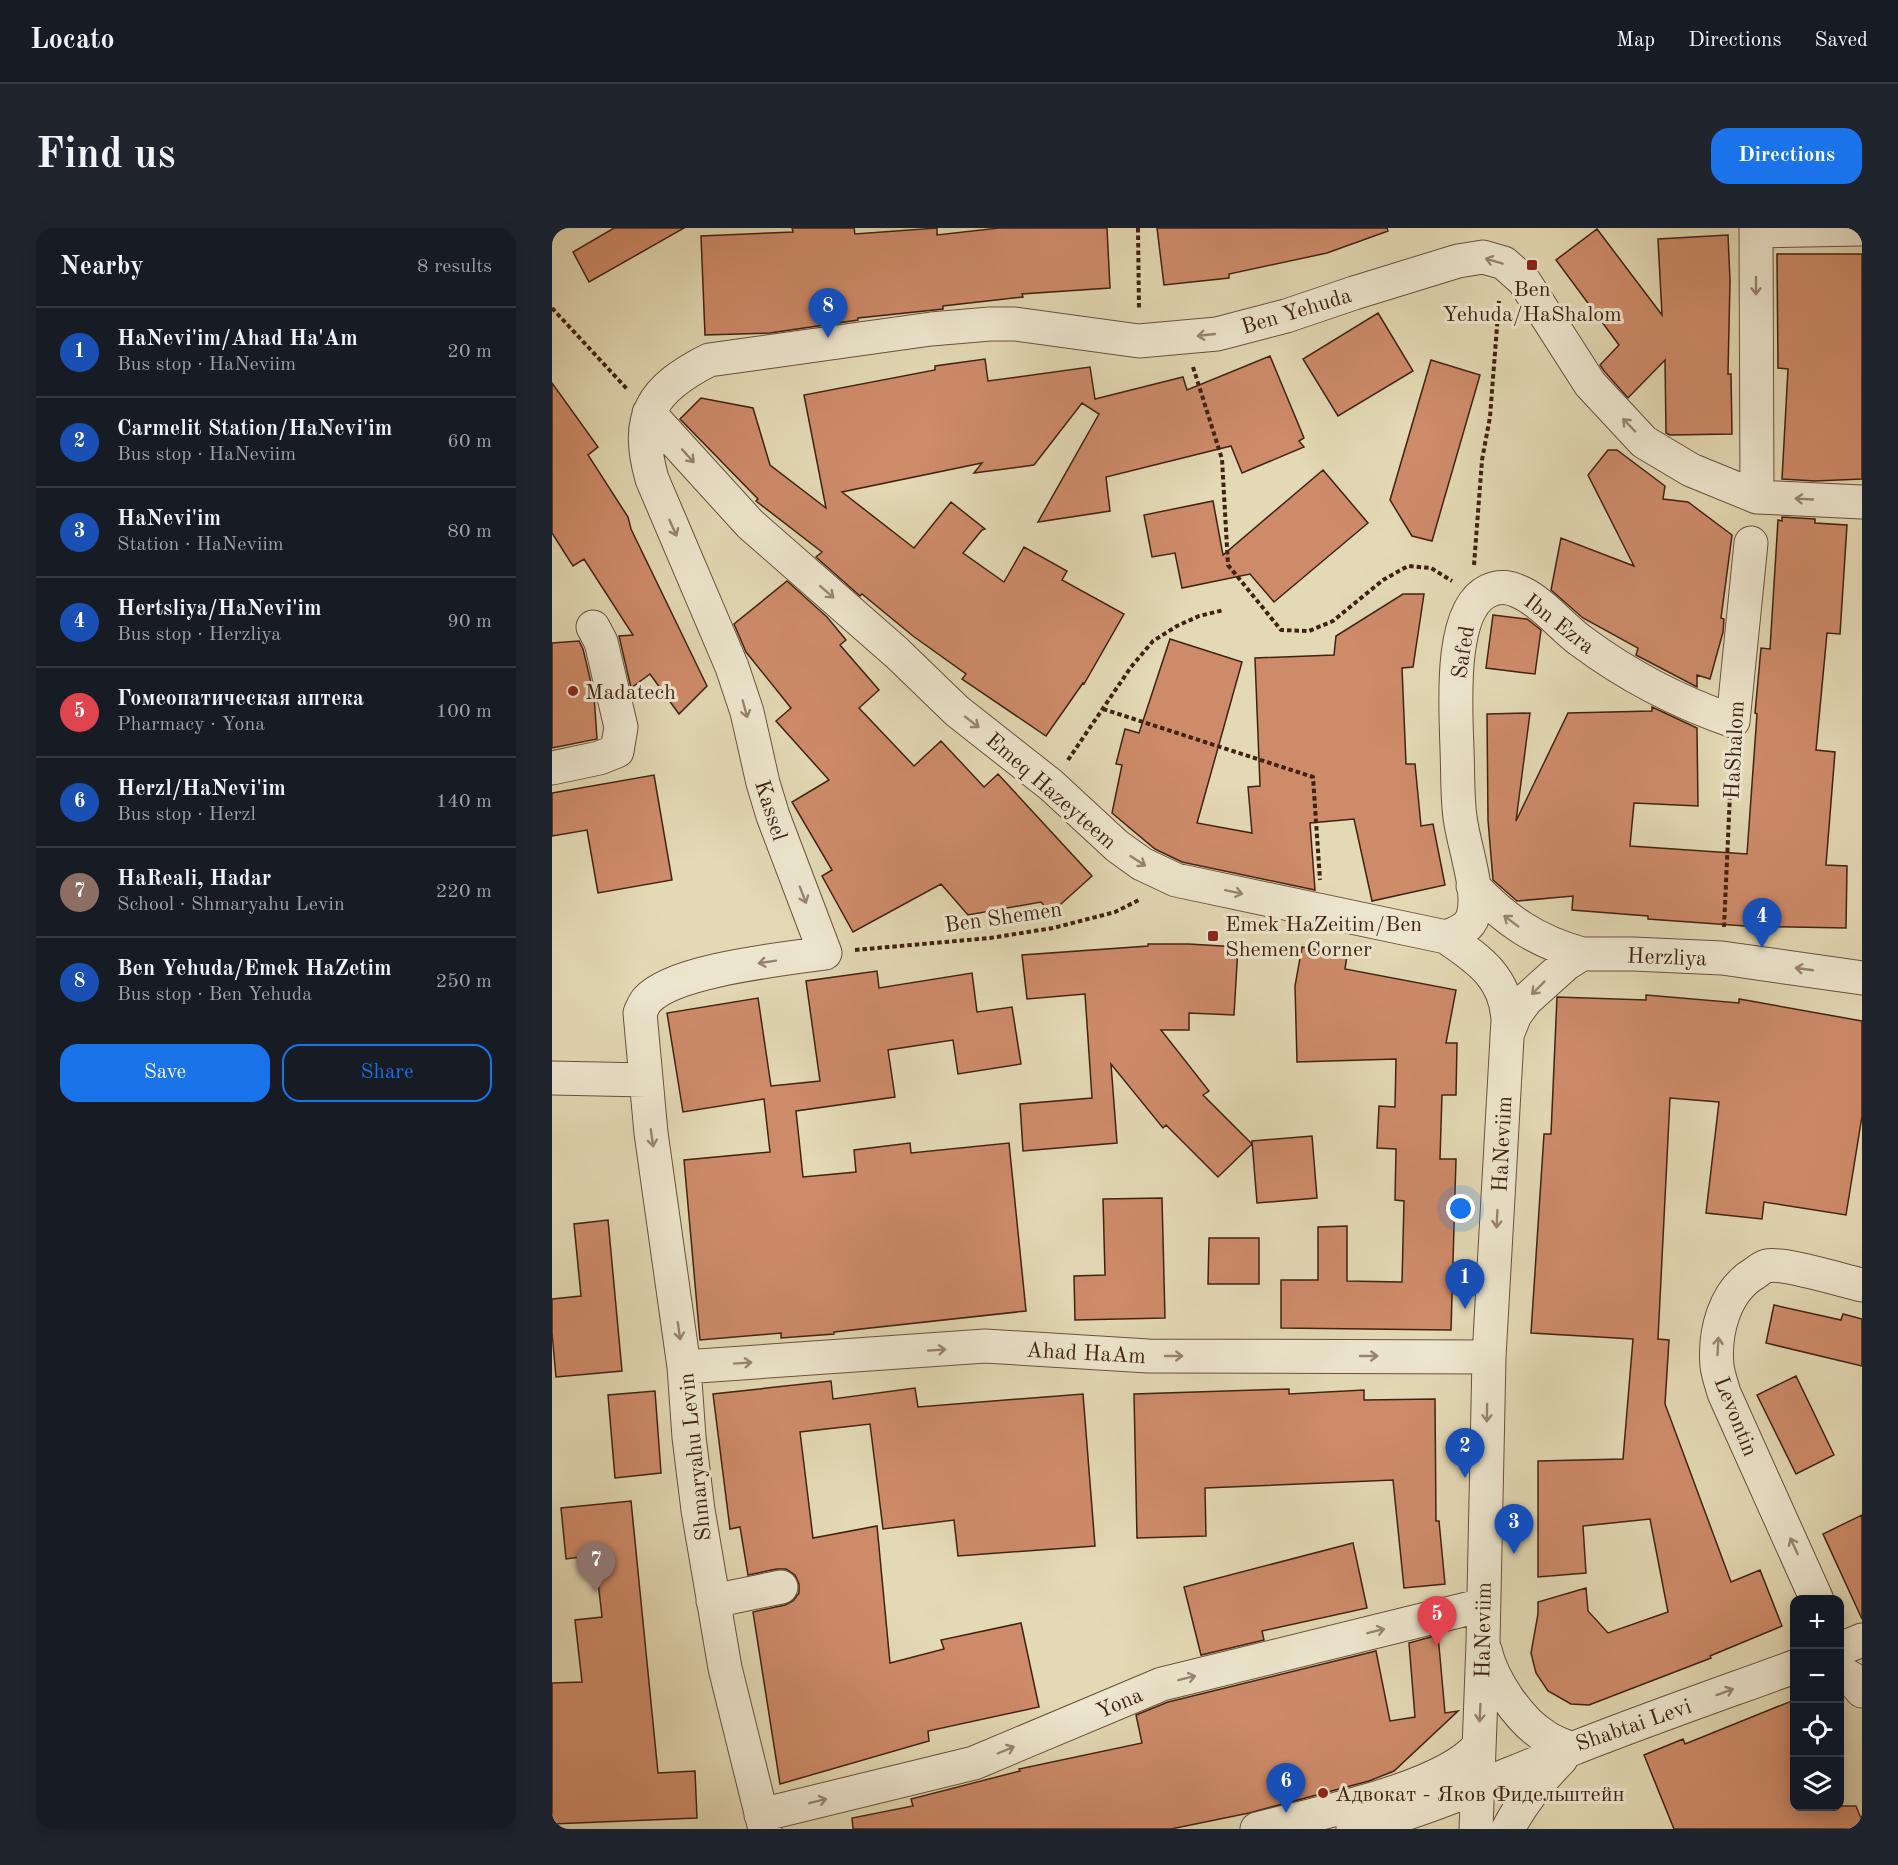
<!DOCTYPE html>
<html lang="en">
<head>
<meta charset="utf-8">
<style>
	:root { --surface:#171b24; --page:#20242c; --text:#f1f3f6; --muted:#9ea1a6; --line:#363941; --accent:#1a73e8 }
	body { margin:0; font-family:"Old Standard TT",serif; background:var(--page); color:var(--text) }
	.controls { position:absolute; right:18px; bottom:18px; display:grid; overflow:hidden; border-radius:12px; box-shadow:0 3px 15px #0003 }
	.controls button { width:54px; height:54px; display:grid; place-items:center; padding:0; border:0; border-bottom:2px solid var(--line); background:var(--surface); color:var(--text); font:30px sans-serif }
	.you { position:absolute; left:909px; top:981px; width:21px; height:21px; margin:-15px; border:4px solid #fff; border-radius:50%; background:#1a73e8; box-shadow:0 0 0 9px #1a73e833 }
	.badge { display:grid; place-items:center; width:39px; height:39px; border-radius:50%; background:var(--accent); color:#fff; font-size:20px; font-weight:700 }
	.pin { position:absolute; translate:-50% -50px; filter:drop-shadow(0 2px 3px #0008) }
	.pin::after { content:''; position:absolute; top:32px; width:21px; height:18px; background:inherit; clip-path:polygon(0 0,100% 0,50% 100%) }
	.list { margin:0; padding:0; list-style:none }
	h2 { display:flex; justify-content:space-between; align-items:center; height:78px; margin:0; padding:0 24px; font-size:26px }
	h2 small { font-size:20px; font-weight:400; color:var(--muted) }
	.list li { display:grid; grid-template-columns:39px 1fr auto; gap:18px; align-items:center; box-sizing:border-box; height:90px; padding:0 24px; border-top:2px solid var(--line) }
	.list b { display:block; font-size:22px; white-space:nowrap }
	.list p { margin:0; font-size:20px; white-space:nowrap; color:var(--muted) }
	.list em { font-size:20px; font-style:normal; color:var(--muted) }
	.actions { display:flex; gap:12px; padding:18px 24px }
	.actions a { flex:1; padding:14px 0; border:2px solid var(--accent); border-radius:18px; text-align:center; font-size:21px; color:var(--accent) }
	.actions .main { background:var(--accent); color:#fff }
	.icon { flex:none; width:33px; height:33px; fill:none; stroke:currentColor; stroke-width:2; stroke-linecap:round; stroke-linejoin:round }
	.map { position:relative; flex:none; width:1310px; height:1601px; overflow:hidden; border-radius:18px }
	header { display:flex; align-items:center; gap:36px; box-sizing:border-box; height:84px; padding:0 30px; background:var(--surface); border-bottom:2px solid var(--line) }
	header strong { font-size:28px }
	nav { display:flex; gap:33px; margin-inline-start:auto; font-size:21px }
	.intro { display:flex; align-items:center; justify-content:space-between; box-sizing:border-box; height:144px; padding:0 36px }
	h1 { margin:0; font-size:42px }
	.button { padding:15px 27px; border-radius:18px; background:var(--accent); color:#fff; font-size:21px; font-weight:700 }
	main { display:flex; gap:36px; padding:0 36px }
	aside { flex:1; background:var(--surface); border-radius:18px; box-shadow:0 3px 15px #0003 }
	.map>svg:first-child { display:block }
	.building { fill:#ce8b6a; stroke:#412212; stroke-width:1.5 }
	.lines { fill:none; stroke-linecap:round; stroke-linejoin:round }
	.minor-casing { stroke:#6a503a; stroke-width:35 }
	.path { stroke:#412212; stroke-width:4; stroke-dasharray:4.5 3; stroke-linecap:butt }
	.minor { stroke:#ede6ce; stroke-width:33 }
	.oneway { stroke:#978470 }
	.poi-dot { fill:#8f2418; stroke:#ede6ce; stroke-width:2 }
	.labels { text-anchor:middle; stroke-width:6; stroke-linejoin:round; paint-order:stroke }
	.poi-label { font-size:22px; fill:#412212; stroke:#ede6ce; text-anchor:start }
	.street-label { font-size:22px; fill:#412212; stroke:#ede6ce }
</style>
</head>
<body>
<header>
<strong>Locato</strong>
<nav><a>Map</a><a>Directions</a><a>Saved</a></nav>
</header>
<div class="intro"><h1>Find us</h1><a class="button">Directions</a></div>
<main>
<aside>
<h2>Nearby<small>8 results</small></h2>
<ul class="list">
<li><span class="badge" style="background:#1a4fb4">1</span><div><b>HaNevi'im/Ahad Ha'Am</b><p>Bus stop · HaNeviim</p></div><em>20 m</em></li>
<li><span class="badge" style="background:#1a4fb4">2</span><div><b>Carmelit Station/HaNevi'im</b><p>Bus stop · HaNeviim</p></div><em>60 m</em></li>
<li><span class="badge" style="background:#1a4fb4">3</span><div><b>HaNevi'im</b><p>Station · HaNeviim</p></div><em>80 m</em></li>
<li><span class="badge" style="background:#1a4fb4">4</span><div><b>Hertsliya/HaNevi'im</b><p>Bus stop · Herzliya</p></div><em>90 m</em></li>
<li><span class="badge" style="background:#e0444e">5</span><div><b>Гомеопатическая аптека</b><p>Pharmacy · Yona</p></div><em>100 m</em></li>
<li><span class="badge" style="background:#1a4fb4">6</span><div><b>Herzl/HaNevi'im</b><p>Bus stop · Herzl</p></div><em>140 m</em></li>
<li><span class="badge" style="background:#8d6e63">7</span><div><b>HaReali, Hadar</b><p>School · Shmaryahu Levin</p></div><em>220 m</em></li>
<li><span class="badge" style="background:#1a4fb4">8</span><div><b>Ben Yehuda/Emek HaZetim</b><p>Bus stop · Ben Yehuda</p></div><em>250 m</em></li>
</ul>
<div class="actions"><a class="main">Save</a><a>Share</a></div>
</aside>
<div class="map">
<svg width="1310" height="1601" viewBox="0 0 1310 1601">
	<rect width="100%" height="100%" fill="#e3d9b4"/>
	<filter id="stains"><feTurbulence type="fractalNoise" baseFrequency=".00333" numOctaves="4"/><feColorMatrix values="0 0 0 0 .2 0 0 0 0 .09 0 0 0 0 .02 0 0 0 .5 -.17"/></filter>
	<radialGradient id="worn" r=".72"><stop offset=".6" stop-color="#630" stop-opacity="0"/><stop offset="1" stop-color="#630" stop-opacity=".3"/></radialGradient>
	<path class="building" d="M62 0H132L37 54 21 24Z
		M240 0H302L303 6 385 0V7L447 0H555L558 60 470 66 471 69 391 78V81L306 90V92L218 105 153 107 149 8 241 4Z
		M605 0H835L836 3 775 25 677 46V50L612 57Z
		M1045 1 1110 87 1106 11 1176 7 1178 53 1176 146H1179L1180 206 1118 207 1114 205 1113 132 1076 170 1053 144 1048 137 1067 117 1004 32Z
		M1225 26H1310V251L1263 253 1230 251 1236 141 1226 140Z
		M826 85 861 143 786 188 751 131Z
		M718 128 752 210 747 213 752 219 690 245 679 218 554 249 558 283 486 294 547 186 530 175 482 237 422 245 430 235 290 264 362 320 399 274 433 301 430 302 411 325 452 354 472 319 515 343 510 352 572 386 532 456 531 455 494 508 410 451 414 446 361 408 310 366 308 368 264 329 270 324 204 273 206 271 128 191 149 170 201 180 218 237 274 280 252 167 383 142V138L433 131 436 153 538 139 543 171 631 149 635 162Z
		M879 132 928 147 880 313 860 308 838 272Z
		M0 155 46 219 36 227 76 289 79 301 155 458 127 486 98 446 79 460 67 408 81 407 32 331 21 338 0 305Z
		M1056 222H1065L1113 258 1111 271 1136 274 1180 307 1169 390 1172 391 1171 404 1158 451 1145 447V459L1084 427 1086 420 1031 390 999 362 1009 310 1082 338 1036 247Z
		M771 242 816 295 722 374 698 346 630 360 623 325 600 329 592 287 661 273 671 327Z
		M1230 289 1263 291V295L1295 297 1288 406 1275 405 1264 522 1283 524 1274 637 1295 638 1294 700 1193 698 1096 691V688L1020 682 1021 668 965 673 941 652 936 592 935 486 978 485 964 593 1016 485 1100 483V479L1145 500 1146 578 1082 575 1078 618 1195 626 1205 486 1203 485 1209 420 1218 421 1226 292 1230 293Z
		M235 353 275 389 294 412 288 417 327 462 307 480 362 538 389 513 432 559 446 546 540 648 499 685 489 674 416 687 389 656 301 704 270 648 280 642 240 574 277 552 224 493 239 480 194 424 182 396Z
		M851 366H872L861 439 850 440 854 536H863L869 598 881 596 893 657 820 673 802 591 758 595 763 662 630 634 603 621 560 585 570 537 564 536 573 501 587 505 618 411 690 434 645 595 700 605 696 559 708 558 703 430 782 427 784 408Z
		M941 387 975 391 989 402 983 446 934 440Z
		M27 413 31 421 42 467 45 511 0 520V415Z
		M102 547 120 652 46 665 35 602 0 608V565Z
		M596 716H637L686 719 682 787 637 785V802H609L657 863 651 867 700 916 666 949 614 897 611 900 559 836 565 915 471 923 468 876 540 870 533 766 475 771 470 727 596 718Z
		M750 719 795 727 793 741 904 762 894 815H905L904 867H890L888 931H904L899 1102 729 1100V1052H766V999L795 998V1053L850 1054 852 973 843 972 844 921 825 920 827 878 843 879 844 831 745 834 743 758Z
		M325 743 327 760 420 745 425 784 460 779 469 836 406 846 401 812 336 822 343 869 244 883 251 949 304 944 302 922 358 915 359 925 457 915 474 1083 282 1104V1106L229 1110V1105L148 1112 132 932 218 924 212 871 131 884 115 785 206 770 219 858 268 853 254 753Z
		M1094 767 1187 775V771L1310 793V888L1294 987 1212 974 1210 991 1154 985 1167 874 1118 870 1106 1111 1117 1112 1113 1176 1179 1354 1208 1342 1230 1398 1158 1428 1159 1430 1037 1477 1019 1476 996 1463 984 1445 979 1425 986 1386V1374L1034 1360 1036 1383 1056 1405 1116 1384 1098 1291 1031 1298 1034 1345 986 1349V1233L1071 1231 1081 1111 979 1105 992 906H999L1005 769 1094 772Z
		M760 908 765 970 705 975 700 913Z
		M610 970 613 1090 523 1092 522 1048 553 1047 551 971Z
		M56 992 70 1143 4 1149 0 1105V1071L29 1068 22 996Z
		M657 1010H707V1056H656Z
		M1222 1077 1289 1092 1291 1086 1310 1091V1138L1214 1115Z
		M1244 1148 1282 1227 1244 1246 1205 1167Z
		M279 1153 281 1171 363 1160 366 1179 531 1166 543 1318 406 1328 402 1292 331 1301 318 1196 248 1204 261 1310 325 1298 338 1435 392 1421 389 1412 469 1395 487 1479 376 1503 377 1513 228 1556 201 1384 233 1377 241 1373 247 1365V1356L243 1347 234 1341H225L196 1347 188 1299 178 1301 161 1166Z
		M737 1161V1166L812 1162V1172L883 1171 884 1293H887L893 1356 852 1360 841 1252 653 1260 654 1308 585 1310 582 1166Z
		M103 1163 109 1245 63 1250 56 1167Z
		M79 1273 106 1545 143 1543 145 1590 0 1596V1455L30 1454 23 1392 50 1389 43 1327 14 1331 9 1280Z
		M1310 1287V1391L1271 1306Z
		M801 1315 815 1380 710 1403 712 1412 649 1427 632 1359Z
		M886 1407 893 1485 906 1483 842 1543 817 1553 697 1585 619 1601H301L300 1590 361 1578 359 1571 468 1543 467 1541 590 1515 584 1487 616 1474 824 1423 838 1493 863 1489 857 1415Z
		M1242 1472V1578H1304L1310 1593V1601H1122L1092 1527 1131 1511 1133 1516Z"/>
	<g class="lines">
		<g class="minor-casing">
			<path id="minor" d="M1204 0 1205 269
				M1204 3 1310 1
				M97 185 198 296 345 425 405 483 499 557 565 618 590 636 624 652 894 709C926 731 954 749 956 792L937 1129 931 1415 924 1601
				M0 540 47 530 65 523 69 499 49 414 41 399
				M921 658C954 693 984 713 1030 726
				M894 709C905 705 918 700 921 688 929 663 911 616 908 589 905 567 906 543 905 521 904 483 896 382 936 363 948 357 958 359 970 365 991 375 1010 399 1029 413 1076 448 1126 474 1181 493L1199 315
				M955 807 963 787 974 772 1014 736 1030 726H1081L1170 730 1310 750
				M0 850 94 852
				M132 1139 433 1118 596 1128 937 1129
				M1265 1372 1172 1165C1170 1157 1166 1147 1165 1138 1162 1105 1172 1063 1203 1045 1206 1043 1211 1038 1215 1038 1230 1034 1292 1053 1310 1057
				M161 1373 229 1359
				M1288 1421 1310 1412
				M933 1422C940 1452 967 1493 994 1509 1001 1514 1011 1517 1019 1521
				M1288 1444 1299 1450 1310 1463
				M209 1587 422 1535 610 1456 931 1377
				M213 1601 173 1440 146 1282 137 1209 132 1139 99 905 88 785C90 781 92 775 95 772 121 742 232 731 273 725L221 588 211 555 195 484 180 439 100 251C82 188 100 161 157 132L379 101 438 96H463L587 113 665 106 734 88 802 65 906 33 931 29 952 35 972 53 1038 156 1092 214 1139 242 1205 269 1310 274
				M705 1601C761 1586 889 1562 926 1519
				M801 1601C878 1582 947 1549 1020 1521 1093 1492 1168 1466 1242 1439
				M956 1601C970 1574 988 1552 1009 1531"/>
		</g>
		<path class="path" d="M586 0 587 82
			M0 80 76 162
			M641 139 670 231 676 337 729 402 757 403 781 393 831 352 856 338 879 340 900 353
			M922 337 930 232 938 189 947 73
			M551 481 761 549 768 652
			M516 532 579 439 601 413 625 398 647 388 672 382
			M1172 699 1180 521
			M303 722 438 710 501 700 563 684 589 671"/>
		<use href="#minor" class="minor"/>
	</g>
	<defs><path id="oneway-shaft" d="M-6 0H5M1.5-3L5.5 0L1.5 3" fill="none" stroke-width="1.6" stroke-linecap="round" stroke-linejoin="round" transform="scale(1.5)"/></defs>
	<g class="oneway">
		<use href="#oneway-shaft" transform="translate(942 33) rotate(-163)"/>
		<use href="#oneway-shaft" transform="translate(1204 58) rotate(90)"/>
		<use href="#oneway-shaft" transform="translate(654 107) rotate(174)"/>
		<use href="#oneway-shaft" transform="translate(1077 197) rotate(-134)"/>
		<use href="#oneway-shaft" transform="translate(136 228) rotate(48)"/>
		<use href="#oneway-shaft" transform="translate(1252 271) rotate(-177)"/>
		<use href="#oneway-shaft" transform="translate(121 300) rotate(66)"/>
		<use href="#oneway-shaft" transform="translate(275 364) rotate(41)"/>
		<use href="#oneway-shaft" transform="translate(193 481) rotate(75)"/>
		<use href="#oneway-shaft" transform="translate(420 494) rotate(38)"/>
		<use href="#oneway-shaft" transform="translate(586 633) rotate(33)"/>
		<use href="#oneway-shaft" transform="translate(682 664) rotate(12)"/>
		<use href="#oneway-shaft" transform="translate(251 667) rotate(69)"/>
		<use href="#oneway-shaft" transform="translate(959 693) rotate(-143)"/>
		<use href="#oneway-shaft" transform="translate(215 734) rotate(171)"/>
		<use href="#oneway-shaft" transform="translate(1252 741) rotate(-172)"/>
		<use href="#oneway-shaft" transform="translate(986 760) rotate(135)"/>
		<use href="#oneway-shaft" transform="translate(100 910) rotate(82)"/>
		<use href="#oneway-shaft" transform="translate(945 991) rotate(93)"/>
		<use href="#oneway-shaft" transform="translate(127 1103) rotate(82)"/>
		<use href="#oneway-shaft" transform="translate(1166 1118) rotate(-87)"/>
		<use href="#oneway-shaft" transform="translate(385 1122) rotate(-4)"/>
		<use href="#oneway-shaft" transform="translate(622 1128)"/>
		<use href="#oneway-shaft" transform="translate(817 1128)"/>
		<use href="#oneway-shaft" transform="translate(191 1135) rotate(-4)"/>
		<use href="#oneway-shaft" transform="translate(935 1185) rotate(91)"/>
		<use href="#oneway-shaft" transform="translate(1242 1318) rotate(-115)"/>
		<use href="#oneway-shaft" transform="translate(824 1403) rotate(-14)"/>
		<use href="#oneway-shaft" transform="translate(635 1450) rotate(-14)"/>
		<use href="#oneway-shaft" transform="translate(1173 1464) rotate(-20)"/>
		<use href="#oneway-shaft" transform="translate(928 1485) rotate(93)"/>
		<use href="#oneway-shaft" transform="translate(454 1522) rotate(-23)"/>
		<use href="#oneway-shaft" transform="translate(266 1573) rotate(-14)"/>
	</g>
	<g class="poi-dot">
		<rect x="974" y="31" width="12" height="12" rx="3"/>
		<circle cx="21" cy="463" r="6"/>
		<rect x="655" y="702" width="12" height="12" rx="3"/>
		<circle cx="771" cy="1565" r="6"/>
	</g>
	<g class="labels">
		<g class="poi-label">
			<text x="980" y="68" text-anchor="middle">Ben<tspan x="980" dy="25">Yehuda/HaShalom</tspan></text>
			<text x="33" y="471">Madatech</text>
			<text x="673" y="703">Emek HaZeitim/Ben<tspan x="673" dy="25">Shemen Corner</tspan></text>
			<text x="783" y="1573">Адвокат - Яков Фидельштейн</text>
		</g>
		<g class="street-label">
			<text transform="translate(744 82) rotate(-17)" y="8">Ben Yehuda</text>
			<text transform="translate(1008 395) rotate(38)" y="8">Ibn Ezra</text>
			<text transform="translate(910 424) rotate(-81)" y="8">Safed</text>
			<text transform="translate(1181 522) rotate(-87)" y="8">HaShalom</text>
			<text transform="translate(500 562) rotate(41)" y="8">Emeq Hazeyteem</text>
			<text transform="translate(220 582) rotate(72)" y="8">Kassel</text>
			<text transform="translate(451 688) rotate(-8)" y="8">Ben Shemen</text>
			<text transform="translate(1115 728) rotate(2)" y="8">Herzliya</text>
			<text transform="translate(949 916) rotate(-87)" y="8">HaNeviim</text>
			<text transform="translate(534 1124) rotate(3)" y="8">Ahad HaAm</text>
			<text transform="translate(1185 1188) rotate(68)" y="8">Levontin</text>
			<text transform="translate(142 1229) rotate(-96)" y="8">Shmaryahu Levin</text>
			<text transform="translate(930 1402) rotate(-89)" y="8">HaNeviim</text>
			<text transform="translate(567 1474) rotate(-23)" y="8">Yona</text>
			<text transform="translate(1081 1496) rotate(-19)" y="8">Shabtai Levi</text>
		</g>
	</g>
	<rect width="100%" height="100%" filter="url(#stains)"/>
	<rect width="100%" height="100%" fill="url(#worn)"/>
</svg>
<div class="controls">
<button>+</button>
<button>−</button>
<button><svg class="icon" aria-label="locate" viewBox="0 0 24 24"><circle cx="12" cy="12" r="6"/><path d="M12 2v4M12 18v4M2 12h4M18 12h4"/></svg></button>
<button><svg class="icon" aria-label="layers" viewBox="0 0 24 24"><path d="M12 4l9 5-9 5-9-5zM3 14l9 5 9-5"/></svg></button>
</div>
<div class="you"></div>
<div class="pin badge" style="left:913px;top:1081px;background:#1a4fb4">1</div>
<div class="pin badge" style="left:913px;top:1250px;background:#1a4fb4">2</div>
<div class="pin badge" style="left:962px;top:1326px;background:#1a4fb4">3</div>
<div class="pin badge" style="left:1210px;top:720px;background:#1a4fb4">4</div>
<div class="pin badge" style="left:885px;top:1418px;background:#e0444e">5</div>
<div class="pin badge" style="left:734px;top:1585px;background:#1a4fb4">6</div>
<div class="pin badge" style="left:44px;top:1364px;background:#8d6e63">7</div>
<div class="pin badge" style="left:276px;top:110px;background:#1a4fb4">8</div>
</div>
</main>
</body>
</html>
